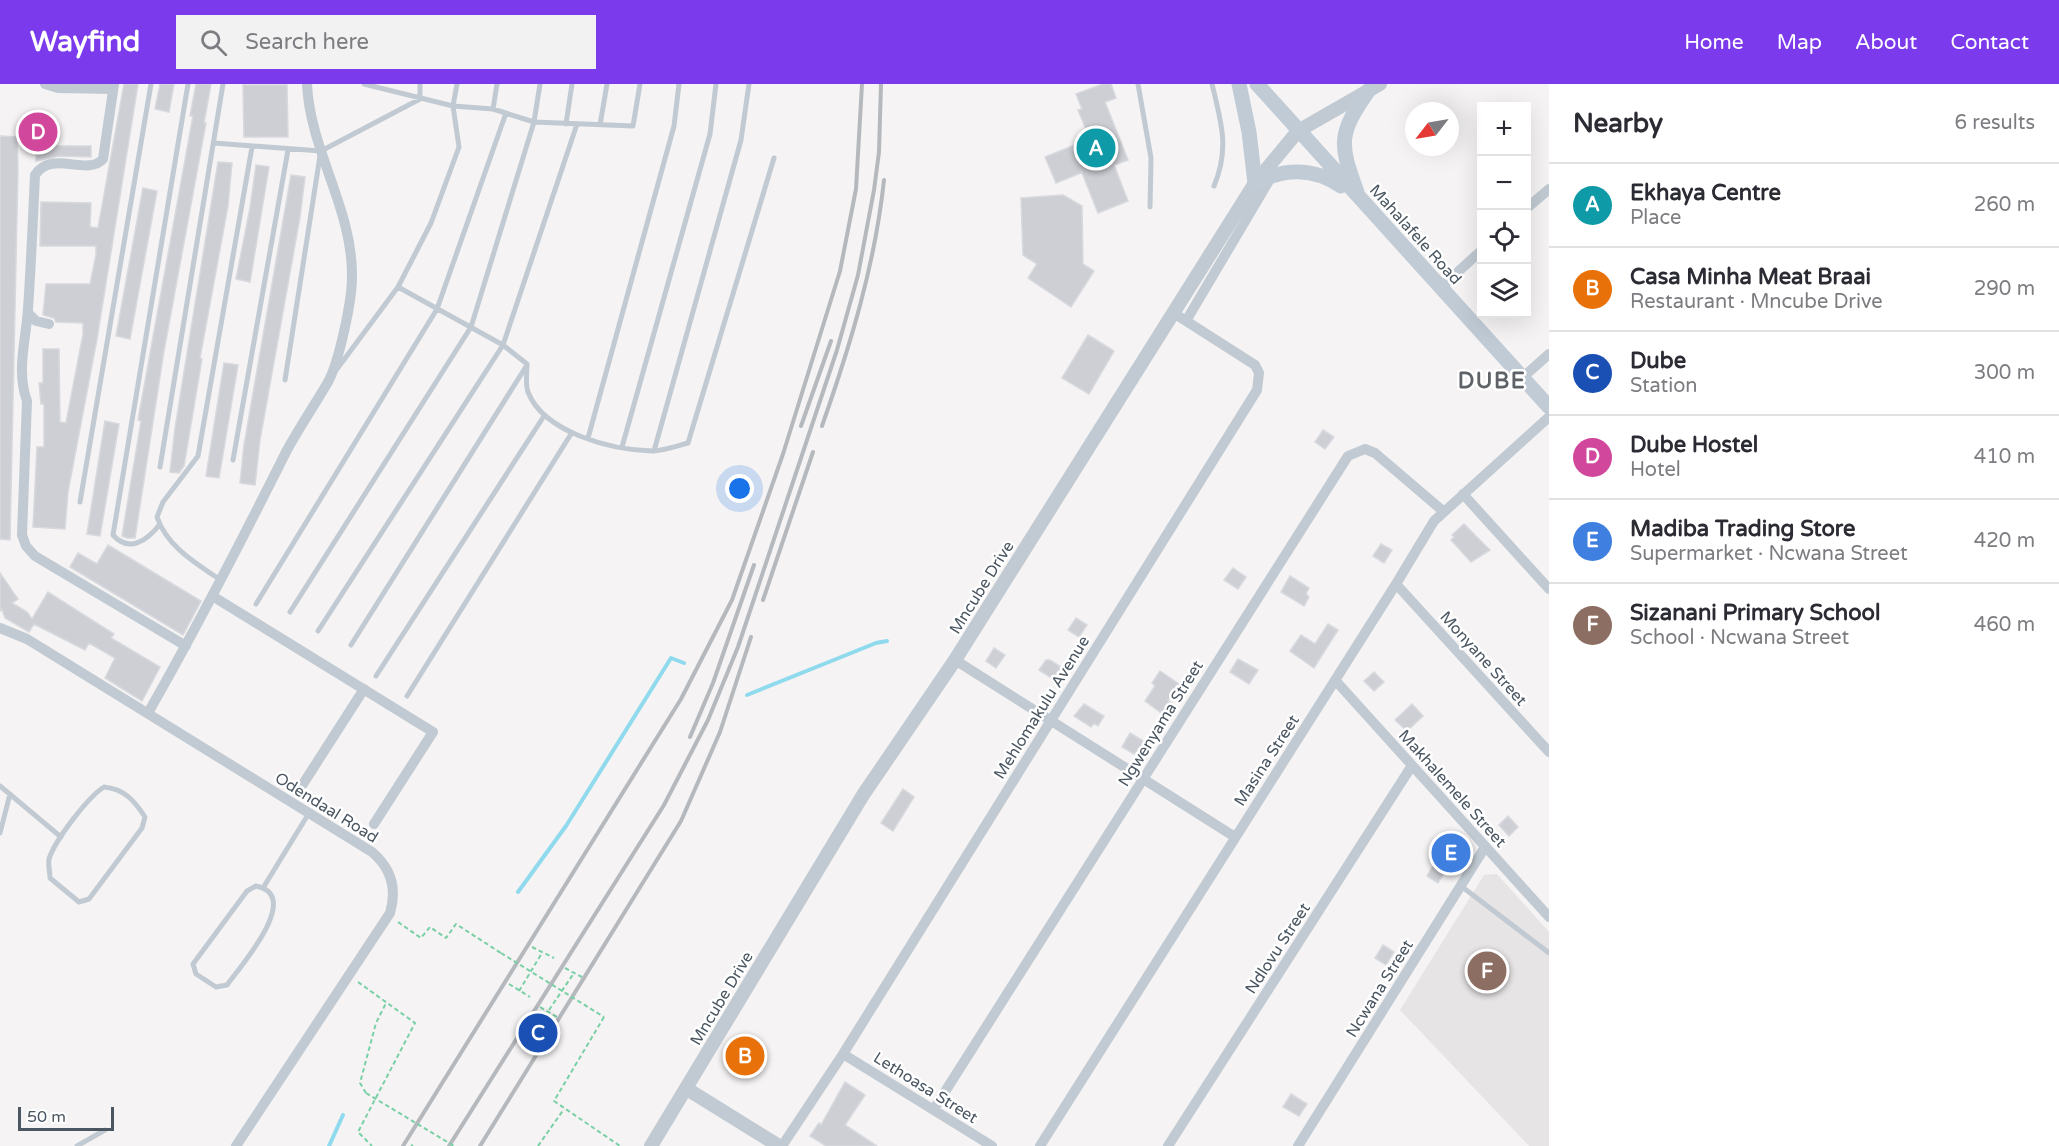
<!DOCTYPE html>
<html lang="en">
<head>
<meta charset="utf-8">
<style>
	:root { --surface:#fff; --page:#f2f2f3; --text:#2b2b33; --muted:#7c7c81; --line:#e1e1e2; --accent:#7c3aed }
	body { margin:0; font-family:"Varela Round",sans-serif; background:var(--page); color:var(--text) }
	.controls { position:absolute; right:18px; top:18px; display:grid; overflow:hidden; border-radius:0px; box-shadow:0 6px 24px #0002 }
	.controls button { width:54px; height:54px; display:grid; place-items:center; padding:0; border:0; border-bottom:2px solid var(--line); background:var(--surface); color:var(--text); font:30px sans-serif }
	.compass { position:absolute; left:1405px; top:18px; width:54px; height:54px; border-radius:50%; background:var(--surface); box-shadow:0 6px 24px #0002; rotate:239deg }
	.scale { position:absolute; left:18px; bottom:15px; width:96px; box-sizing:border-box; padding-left:6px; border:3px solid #4a5661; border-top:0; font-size:16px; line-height:21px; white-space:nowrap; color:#4a5661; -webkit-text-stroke:4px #fff; paint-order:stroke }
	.you { position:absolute; left:740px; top:405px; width:21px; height:21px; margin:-15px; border:4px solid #fff; border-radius:50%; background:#1a73e8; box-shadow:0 0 0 9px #1a73e833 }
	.badge { display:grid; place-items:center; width:39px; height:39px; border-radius:50%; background:var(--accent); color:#fff; font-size:20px; font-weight:700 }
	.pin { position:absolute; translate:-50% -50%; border:3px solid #fff; box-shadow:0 2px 6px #0006 }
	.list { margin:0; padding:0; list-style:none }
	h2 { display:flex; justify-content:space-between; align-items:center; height:78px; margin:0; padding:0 24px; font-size:26px }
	h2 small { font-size:20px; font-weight:400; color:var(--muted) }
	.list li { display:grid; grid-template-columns:39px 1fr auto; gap:18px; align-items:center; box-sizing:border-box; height:84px; padding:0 24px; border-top:2px solid var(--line) }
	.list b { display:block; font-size:22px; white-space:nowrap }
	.list p { margin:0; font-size:20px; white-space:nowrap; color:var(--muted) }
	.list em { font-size:20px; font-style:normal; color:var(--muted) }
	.icon { flex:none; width:33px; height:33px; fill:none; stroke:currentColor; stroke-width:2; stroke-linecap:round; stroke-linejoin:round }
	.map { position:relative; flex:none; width:1549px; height:1062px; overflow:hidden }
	header { display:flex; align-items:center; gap:36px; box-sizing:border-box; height:84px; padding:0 30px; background:var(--accent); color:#fff }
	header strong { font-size:28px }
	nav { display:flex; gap:33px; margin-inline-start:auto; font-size:21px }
	.search { width:420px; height:54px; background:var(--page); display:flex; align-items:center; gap:15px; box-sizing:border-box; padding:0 21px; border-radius:0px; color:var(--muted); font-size:22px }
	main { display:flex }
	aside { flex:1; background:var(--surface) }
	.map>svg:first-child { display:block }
	.education { fill:#e6e4e5 }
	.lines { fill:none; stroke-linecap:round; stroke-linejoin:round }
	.stream { stroke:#90daee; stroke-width:4 }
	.building { fill:#cdcfd5; stroke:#d7d9de; stroke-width:1.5 }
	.path { stroke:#7ad0a6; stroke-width:2; stroke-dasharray:4.5 3; stroke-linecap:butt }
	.service { stroke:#c1cad2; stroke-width:5 }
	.minor { stroke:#c1cad2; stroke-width:10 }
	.tertiary { stroke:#c1cad2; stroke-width:14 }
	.secondary { stroke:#c1cbd6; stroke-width:15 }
	.rail { stroke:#b5b8bd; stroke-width:4 }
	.path-bridge { stroke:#7ad0a6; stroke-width:2; stroke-dasharray:4.5 3; stroke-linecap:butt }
	.labels { text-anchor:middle; stroke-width:5; stroke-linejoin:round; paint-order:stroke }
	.street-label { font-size:16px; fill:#4a5661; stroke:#fff }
	.district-label { font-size:22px; font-weight:bold; letter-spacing:1.5px; fill:#5f6368; stroke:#fff }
</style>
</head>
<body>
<header>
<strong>Wayfind</strong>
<div class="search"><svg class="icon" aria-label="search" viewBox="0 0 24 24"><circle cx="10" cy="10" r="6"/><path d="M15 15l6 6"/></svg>Search here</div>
<nav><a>Home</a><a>Map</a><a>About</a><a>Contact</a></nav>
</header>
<main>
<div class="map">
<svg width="1549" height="1062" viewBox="0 0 1549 1062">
	<rect width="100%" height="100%" fill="#f5f3f3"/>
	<path class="education" d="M1497 790 1549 848V1062H1529L1400 926 1484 791Z"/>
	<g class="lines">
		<path class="stream" d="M747 611 876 559 887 557
			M518 808 566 742 671 574 684 579
			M329 1062 343 1031"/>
	</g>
	<path class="building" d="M124 0H138L97 255 68 408 65 445 33 443 37 363H44V320H41L39 299H43V265H59L60 338 66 339 83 250V239L56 238 54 234 43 231 46 200H90L96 171V162H40L41 118 91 119 90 143 98 144Z
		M160 0H174L169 28 155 25Z
		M196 0H211L204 39H206L164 267 135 454H127L122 452 141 337 138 336 193 32H190Z
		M1103 0H1111L1116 14 1105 18 1128 76 1114 81 1128 117 1098 129 1081 86V89L1056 99 1045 73 1090 55 1078 26 1082 25 1076 10Z
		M243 1H287L288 53H244Z
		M0 52 17 53 18 84 10 456 0 455Z
		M36 62H91V73L59 72 36 77Z
		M218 78 232 79 228 122 200 274 202 275 184 382 179 389 170 388 175 344Z
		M256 81 269 83 250 198 236 195 250 124Z
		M291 91 305 93 300 133 260 356 255 401 240 399 244 361Z
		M143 104 157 107 130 255 116 252Z
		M1063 111 1082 122 1083 180 1094 187 1071 223 1028 194 1037 180 1023 171 1021 114Z
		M1088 251 1114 267 1089 310 1062 294Z
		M224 279 238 281 219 394 206 392Z
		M105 337 119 340 100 452 87 450Z
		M1323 346 1334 353 1325 365 1315 358Z
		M1464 440 1490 466 1471 478 1451 456 1454 453 1452 451Z
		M1381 460 1392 466 1384 479 1373 472Z
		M108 461 201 517 183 551 70 483 78 469 97 480Z
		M1233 484 1246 493 1238 505 1224 496Z
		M0 489 18 515 12 519 27 528 32 535 48 508 114 550 111 554 160 583 142 617 105 594 115 574 89 559 85 566 34 540 29 548 5 534 2 525 0 527Z
		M1290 492 1309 504 1306 510 1309 513 1304 522 1281 508Z
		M1076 534 1087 541 1079 553 1068 546Z
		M1328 540 1338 546 1314 584 1290 567 1301 551 1315 560Z
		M994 564 1005 571 996 584 986 577Z
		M1238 575 1258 586 1249 600 1230 588Z
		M1046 576H1050L1061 583 1053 595 1039 586Z
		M1160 587 1179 600 1168 617 1172 619 1164 631 1145 617 1155 602 1152 599Z
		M1374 588 1384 598 1374 607 1364 597Z
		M1084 620 1104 632 1098 642 1094 639 1091 643 1074 632Z
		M1412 620 1423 632 1407 647 1395 636Z
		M1130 649 1145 658 1134 670 1122 663Z
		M903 705 914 713 893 747 881 739Z
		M1508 732 1518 743 1509 752 1499 741Z
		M1450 752 1466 762 1452 785 1448 783 1438 799 1427 792Z
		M1383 861 1394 868 1386 881 1375 874Z
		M845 998 865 1011 845 1041 877 1062H826L810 1052 819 1039 821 1041Z
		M1291 1010 1307 1020 1299 1032 1283 1023Z"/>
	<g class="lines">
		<path class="path" d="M398 838 421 854 430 843 446 854 456 840 501 869
			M532 863 554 874
			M565 884 582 893
			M358 898 415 939 358 1048 372 1062
			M509 900 530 913
			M519 907 542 869
			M540 923 557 933
			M549 926 574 889
			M604 933 554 1017 620 1062
			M366 1009 360 999 376 939 386 919
			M411 1061 413 1062
			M538 1062 564 1025"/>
		<path class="service" d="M364 0 453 22 493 25 534 38 633 42 640 0
			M1138 0 1151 74 1150 123
			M1212 0C1221 38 1230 64 1214 102
			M493 25 497 0
			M566 40 572 0
			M600 41 607 0
			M214 59 321 67 420 15V0
			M398 203 503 261 527 280C527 288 525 300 528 308 544 349 612 366 652 367 663 367 677 362 688 359L774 74
			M337 285 398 203 431 139 459 63 453 22 457 0
			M285 296 320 72
			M588 354 674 42 679 0
			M622 363 710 50 716 0
			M654 367 741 56 749 0
			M233 376 288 66
			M160 383 223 0
			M80 418 151 0
			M160 440C147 457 129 469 113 451L188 0
			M222 497C197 480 167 463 157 433L163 418 198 372 252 63
			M256 520 437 225 506 29
			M290 528 471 243 534 38 540 0
			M318 547 503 261 577 40
			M351 561 527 281
			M376 592 544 332
			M407 612 571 350
			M0 702 61 753
			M104 703C124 705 134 716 145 733L142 744 89 815 79 818 50 794C50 789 48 781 49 775 55 756 88 713 104 703Z
			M0 749 10 710
			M256 802C304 811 239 884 227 901L216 903 196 890 193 880 247 807Z
			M1461 802 1549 869
			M263 804 309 729
			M77 1062 105 1046"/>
		<path class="minor" d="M45 0 58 4 113 5
			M114 0 103 75C87 93 52 65 35 91 33 136 31 181 28 225 26 256 16 287 27 317L22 451 26 462 35 472 186 562
			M1526 125 1549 105
			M1440 204 1482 166
			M28 229 36 237 49 240
			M1186 237 1273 90
			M1522 294 1549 270
			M1463 410 1549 505
			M1396 500 1549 668
			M214 513 433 648 374 740
			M0 544 27 555 372 768C391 784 397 805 390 829L236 1062
			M955 576 1235 753
			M1335 596 1549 833
			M148 629C197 543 242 456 286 368 299 344 314 322 328 298 339 278 352 217 352 193 353 125 310 67 307 0
			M303 700 364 605
			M843 970 992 1062
			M934 1025 1348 372 1365 365 1375 369 1443 427
			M782 1062 843 970 1257 306 1259 289 1255 281 1172 228
			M1040 1062 1396 500 1434 437 1549 333
			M1168 1062 1411 683
			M1298 1062 1485 763"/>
		<path class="tertiary" d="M687 1005 779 1062
			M651 1062 863 711 955 576 1255 99 1298 47 1380 0"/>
		<path class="secondary" d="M1239 0 1249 48 1255 99C1285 84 1313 83 1341 102
			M1257 0 1549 323
			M1357 108C1339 59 1338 50 1369 6"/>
		<path class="rail" d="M801 342 831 257
			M822 342C850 262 875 181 884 96
			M763 516 813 368
			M690 653 713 599 754 481
			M403 1062 681 615 732 516 783 370 840 187 856 105 862 0
			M449 1062 664 721 708 636 738 563 837 266 858 191 874 106 879 68 881 0
			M480 1062 681 737 720 648 751 553"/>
		<path class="path-bridge" d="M501 869 604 933
			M366 1009 454 1062"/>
	</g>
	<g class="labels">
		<g class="street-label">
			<text transform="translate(1416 150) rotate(48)" y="6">Mahalafele Road</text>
			<text transform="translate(981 503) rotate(-58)" y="6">Mncube Drive</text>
			<text transform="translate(1484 574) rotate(48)" y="6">Monyane Street</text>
			<text transform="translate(1041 623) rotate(-58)" y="6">Mehlomakulu Avenue</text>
			<text transform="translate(1160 639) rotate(-58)" y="6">Ngwenyama Street</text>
			<text transform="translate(1266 676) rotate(-57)" y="6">Masina Street</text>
			<text transform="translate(1453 704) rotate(48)" y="6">Makhalemele Street</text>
			<text transform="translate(327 723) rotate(32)" y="6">Odendaal Road</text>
			<text transform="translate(1277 864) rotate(-57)" y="6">Ndlovu Street</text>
			<text transform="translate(1379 904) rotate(-58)" y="6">Ncwana Street</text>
			<text transform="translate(721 914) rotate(-59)" y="6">Mncube Drive</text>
			<text transform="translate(926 1003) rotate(32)" y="6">Lethoasa Street</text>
		</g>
		<g class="district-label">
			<text x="1492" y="304">DUBE</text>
		</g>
	</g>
</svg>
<div class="controls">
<button>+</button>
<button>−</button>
<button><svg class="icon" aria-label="locate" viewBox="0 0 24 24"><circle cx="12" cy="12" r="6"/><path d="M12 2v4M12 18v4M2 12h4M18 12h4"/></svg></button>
<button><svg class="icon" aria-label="layers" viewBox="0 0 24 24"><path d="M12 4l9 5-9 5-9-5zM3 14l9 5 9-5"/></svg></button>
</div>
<svg class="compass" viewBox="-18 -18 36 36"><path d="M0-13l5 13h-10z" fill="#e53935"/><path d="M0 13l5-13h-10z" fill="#7c7c81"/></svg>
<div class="scale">50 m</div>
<div class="you"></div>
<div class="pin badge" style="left:1096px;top:64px;background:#0f9aa8">A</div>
<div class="pin badge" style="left:745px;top:972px;background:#e8710a">B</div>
<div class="pin badge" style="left:538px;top:949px;background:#1a4fb4">C</div>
<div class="pin badge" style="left:38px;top:48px;background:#d1479c">D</div>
<div class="pin badge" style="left:1451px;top:769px;background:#3f7fe0">E</div>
<div class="pin badge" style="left:1487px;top:887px;background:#8d6e63">F</div>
</div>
<aside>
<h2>Nearby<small>6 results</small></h2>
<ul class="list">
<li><span class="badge" style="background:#0f9aa8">A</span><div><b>Ekhaya Centre</b><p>Place</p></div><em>260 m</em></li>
<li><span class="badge" style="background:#e8710a">B</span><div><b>Casa Minha Meat Braai</b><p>Restaurant · Mncube Drive</p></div><em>290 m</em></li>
<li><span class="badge" style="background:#1a4fb4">C</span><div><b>Dube</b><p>Station</p></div><em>300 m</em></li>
<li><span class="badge" style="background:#d1479c">D</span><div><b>Dube Hostel</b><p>Hotel</p></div><em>410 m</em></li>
<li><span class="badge" style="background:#3f7fe0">E</span><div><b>Madiba Trading Store</b><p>Supermarket · Ncwana Street</p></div><em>420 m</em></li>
<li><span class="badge" style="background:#8d6e63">F</span><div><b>Sizanani Primary School</b><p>School · Ncwana Street</p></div><em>460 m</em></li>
</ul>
</aside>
</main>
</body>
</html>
